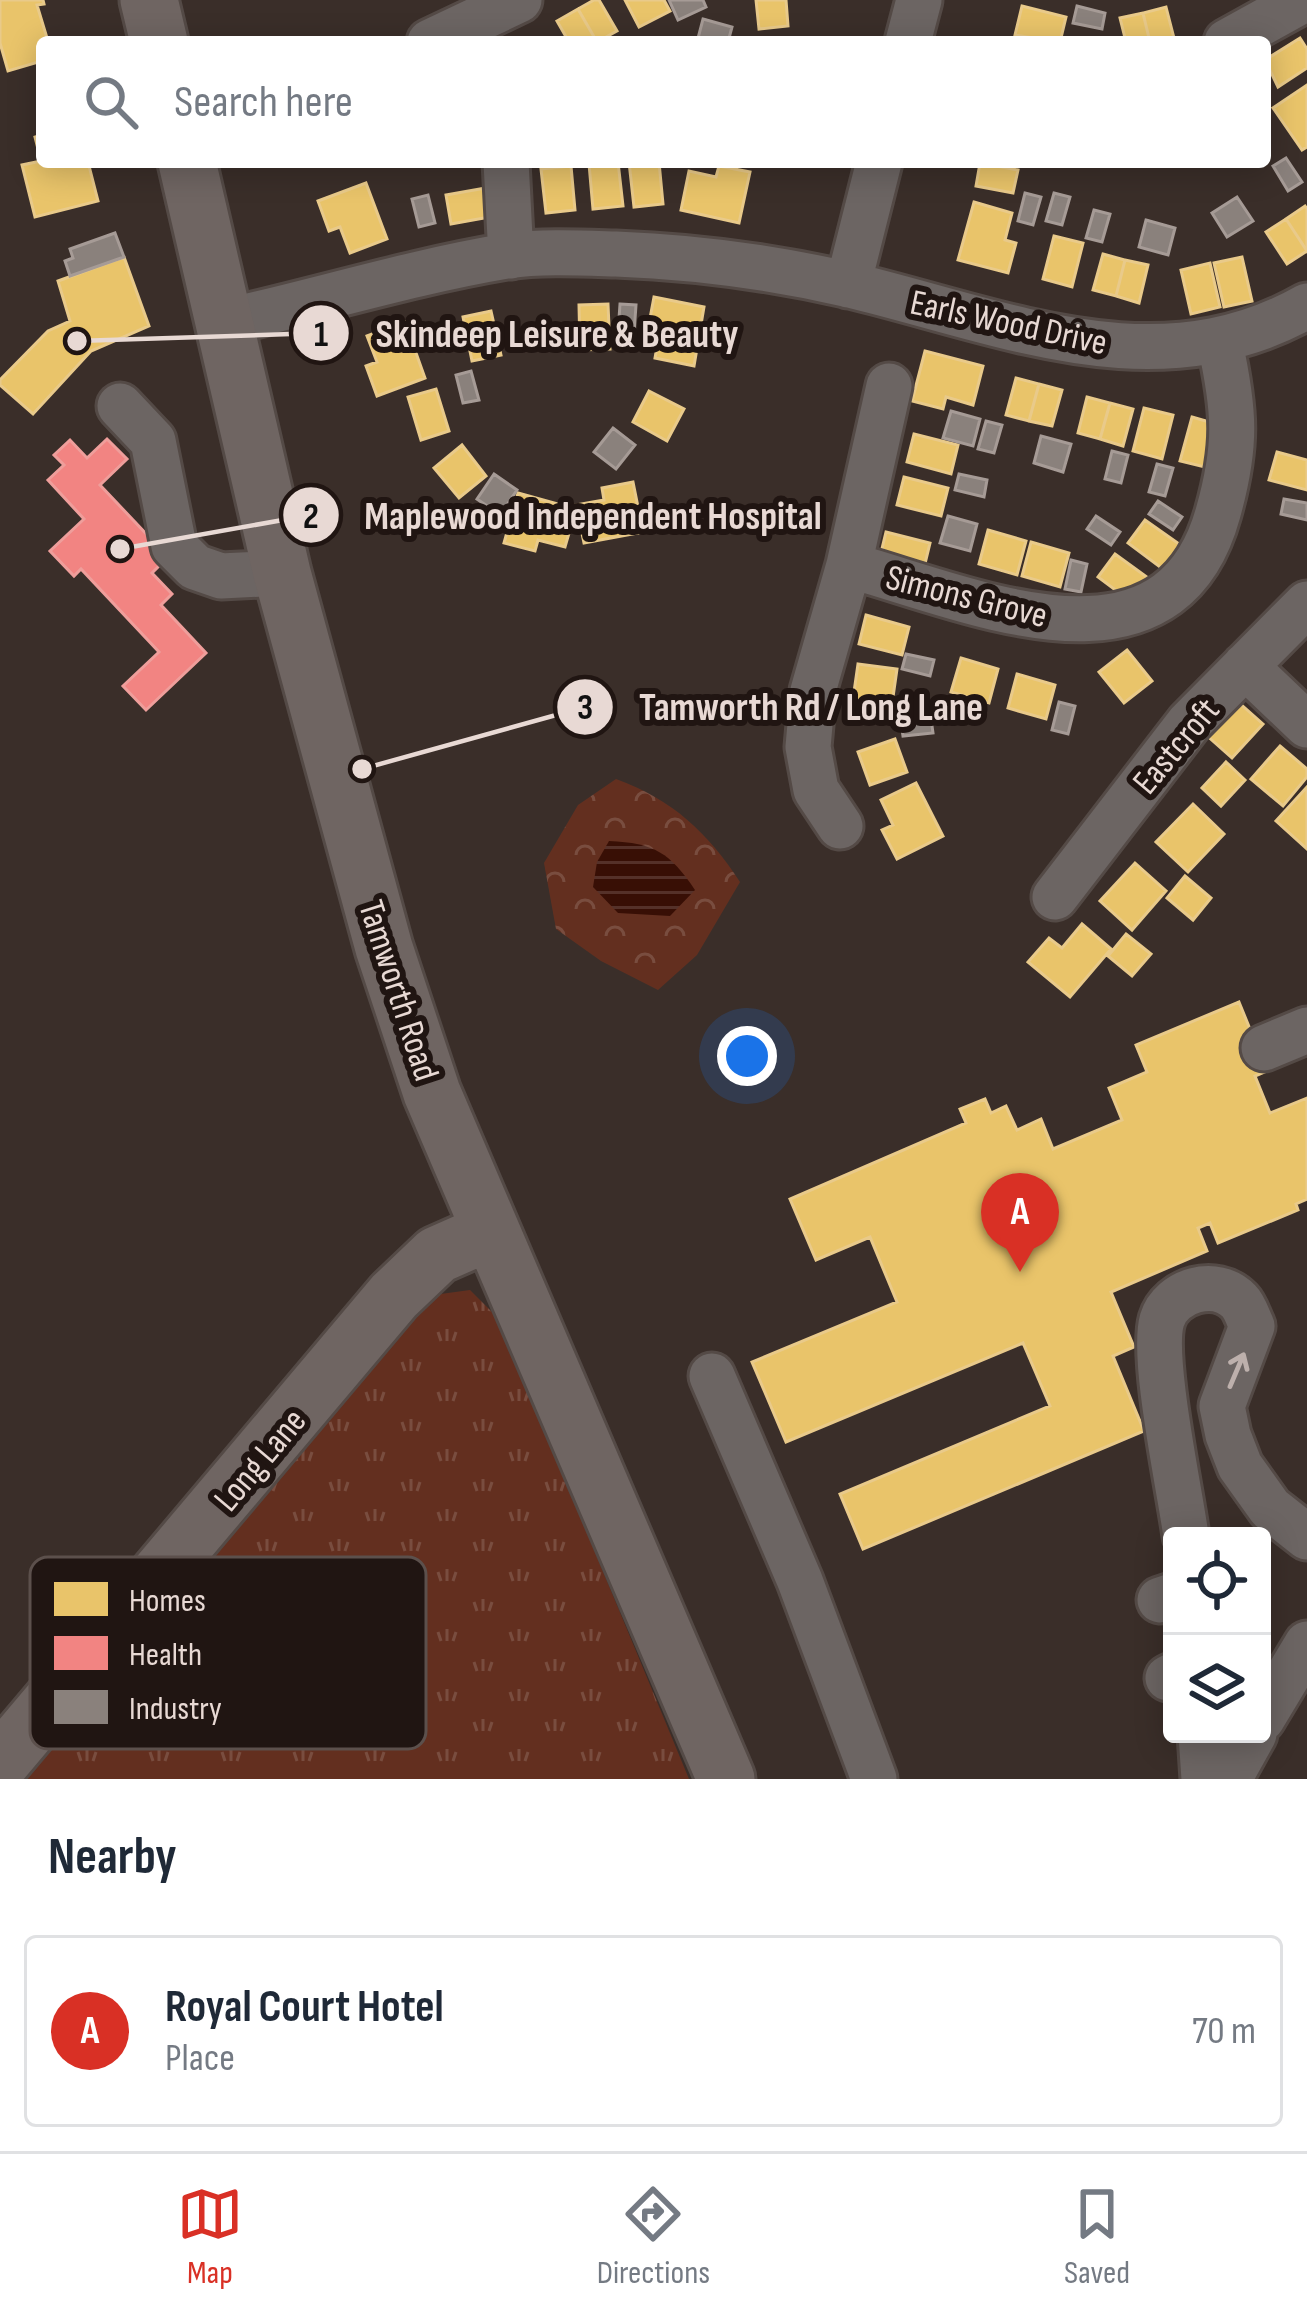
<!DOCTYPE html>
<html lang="en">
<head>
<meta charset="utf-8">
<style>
	:root { --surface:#fff; --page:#f6f6f7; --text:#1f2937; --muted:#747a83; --line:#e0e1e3; --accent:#d93025 }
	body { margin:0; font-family:"Sofia Sans Condensed",sans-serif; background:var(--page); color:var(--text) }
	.controls { position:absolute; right:36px; bottom:36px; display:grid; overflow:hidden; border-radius:12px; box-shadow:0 6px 30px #0003 }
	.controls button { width:108px; height:108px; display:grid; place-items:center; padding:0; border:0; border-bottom:3px solid var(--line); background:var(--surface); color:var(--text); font:60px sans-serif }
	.you { position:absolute; left:747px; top:1056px; width:42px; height:42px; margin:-30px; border:9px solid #fff; border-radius:50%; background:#1a73e8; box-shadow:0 0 0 18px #1a73e833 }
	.badge { display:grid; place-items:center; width:78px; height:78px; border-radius:50%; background:var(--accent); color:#fff; font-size:39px; font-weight:700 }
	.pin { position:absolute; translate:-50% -99px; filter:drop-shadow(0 3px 6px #0008) }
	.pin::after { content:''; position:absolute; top:63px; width:42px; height:36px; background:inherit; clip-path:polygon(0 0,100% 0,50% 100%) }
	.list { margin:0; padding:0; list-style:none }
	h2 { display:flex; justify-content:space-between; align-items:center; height:156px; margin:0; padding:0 48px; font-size:51px }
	h2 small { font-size:39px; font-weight:400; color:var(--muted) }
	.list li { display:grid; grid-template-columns:78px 1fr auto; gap:36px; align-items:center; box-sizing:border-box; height:192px; margin:0 24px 24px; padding:0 24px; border:3px solid var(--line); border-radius:12px }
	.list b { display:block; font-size:45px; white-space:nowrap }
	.list p { margin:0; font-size:39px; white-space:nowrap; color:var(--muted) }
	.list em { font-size:39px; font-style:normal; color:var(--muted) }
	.icon { flex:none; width:66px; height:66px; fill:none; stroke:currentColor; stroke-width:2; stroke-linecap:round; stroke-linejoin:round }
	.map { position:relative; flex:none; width:1307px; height:1779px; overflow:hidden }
	.search { position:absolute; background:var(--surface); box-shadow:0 6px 30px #0003; left:36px; right:36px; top:36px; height:132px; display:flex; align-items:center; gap:30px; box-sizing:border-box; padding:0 42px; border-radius:12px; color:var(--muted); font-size:45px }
	.sheet { height:372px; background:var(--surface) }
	nav { display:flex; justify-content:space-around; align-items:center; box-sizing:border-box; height:168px; border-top:3px solid var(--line); background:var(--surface); font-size:33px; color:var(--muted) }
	nav a { display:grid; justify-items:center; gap:6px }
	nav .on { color:var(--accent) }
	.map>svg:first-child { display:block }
	.forest { fill:url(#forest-crowns) }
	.park { fill:url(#park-tufts) }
	.water { fill:url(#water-rules) }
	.homes { fill:#e9c46a; stroke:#e9ca8a; stroke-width:3 }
	.health { fill:#f28482; stroke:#ef9e9b; stroke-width:3 }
	.industry { fill:#8a817c; stroke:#a69b96; stroke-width:3 }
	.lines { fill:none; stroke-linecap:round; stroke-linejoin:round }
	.minor-casing { stroke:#544a46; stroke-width:51 }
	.major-casing { stroke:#544a46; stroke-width:63 }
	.minor { stroke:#6c6563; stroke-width:45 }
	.major { stroke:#6f6562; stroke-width:57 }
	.oneway { stroke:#bdb0ac }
	.labels { text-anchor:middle; stroke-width:12; stroke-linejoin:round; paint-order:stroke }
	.street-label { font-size:36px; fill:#e8d9d4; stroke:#201512 }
	.key { fill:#201512; stroke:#5c504c; stroke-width:3 }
	.key-label { font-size:33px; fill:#e8d9d4 }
	.leader { fill:none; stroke:#e8d9d4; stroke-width:4.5 }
	.callout-dot { fill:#e8d9d4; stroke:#201512; stroke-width:4.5 }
	.mark-label { font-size:36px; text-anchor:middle; font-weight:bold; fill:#111 }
	.callout-label { font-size:39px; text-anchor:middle; font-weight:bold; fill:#e8d9d4; stroke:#201512; stroke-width:12; stroke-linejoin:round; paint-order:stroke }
</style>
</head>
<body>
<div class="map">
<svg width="1307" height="1779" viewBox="0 0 1307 1779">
	<defs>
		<pattern id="forest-crowns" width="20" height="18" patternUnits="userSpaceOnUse" patternTransform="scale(3)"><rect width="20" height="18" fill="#632f1f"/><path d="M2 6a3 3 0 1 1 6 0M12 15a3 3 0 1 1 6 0" fill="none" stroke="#794d3f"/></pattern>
		<pattern id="park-tufts" width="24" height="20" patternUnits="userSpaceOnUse" patternTransform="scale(3)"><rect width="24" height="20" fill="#632f1f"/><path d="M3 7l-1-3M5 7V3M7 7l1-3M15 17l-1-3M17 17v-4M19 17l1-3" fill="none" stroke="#794d3f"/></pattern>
		<pattern id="water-rules" width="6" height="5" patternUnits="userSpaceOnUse" patternTransform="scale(3)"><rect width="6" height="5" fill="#380f05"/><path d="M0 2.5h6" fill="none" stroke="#553129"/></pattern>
	</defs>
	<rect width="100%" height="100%" fill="#3a2e29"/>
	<path class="forest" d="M616 779C672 799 708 833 740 882L697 955 658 990 601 961 556 929 544 863 578 805Z"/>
	<path class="park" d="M470 1290 498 1318 689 1779H8L426 1296Z"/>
	<path class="water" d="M609 841C655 843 670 853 695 890L670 916 618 913 593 887 597 862Z"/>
	<path class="homes" d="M0 0H43L44 4 37 5 47 38 40 40 42 61 8 71 0 43Z
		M594 0H599L617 31 597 42 578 9Z
		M625 0H664L670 11 639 27Z
		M756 0H786L788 26 759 29Z
		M1022 6 1066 17 1060 42 1015 35Z
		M1166 7 1175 42H1150L1143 13Z
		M578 9 597 42H569L557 21Z
		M1143 13 1150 42H1126L1120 18Z
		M1300 38 1307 49V68L1278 87 1265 60Z
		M1307 85V147L1302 150 1273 108Z
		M42 135V162H88L98 201 35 217 22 165 41 161 35 137Z
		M618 162 623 206 593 209 589 164Z
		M629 162H659L663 204 634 207Z
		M980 163 1018 170 1013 193 976 186Z
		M571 166 575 210 546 213 541 169Z
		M719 166 750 172 739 223 681 210 689 171 716 177Z
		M366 183 387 239 350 253 340 227 329 231 318 201Z
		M491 187 495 216 451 224 446 195Z
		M974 202 1012 213 1005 240 1016 243 1008 273 958 260Z
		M1305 206 1307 209V251L1286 219Z
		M1286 219 1307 251 1287 264 1266 232Z
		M1054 236 1083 243 1072 287 1043 279Z
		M1103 254 1125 260 1116 296 1093 290Z
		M124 257 149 326 91 351 33 414 0 385V380L48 331 70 321 58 281Z
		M1242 257 1252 301 1224 307 1214 263Z
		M1125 260 1148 265 1139 303 1116 296Z
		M1210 263 1220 307 1191 314 1181 270Z
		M654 297 704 307 694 366 655 358 660 330 648 329Z
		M608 304 610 349 580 350 579 305Z
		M491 311 501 355 472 361 463 317Z
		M405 322 425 378 377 396 366 366 377 362 367 336Z
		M925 351 983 366 973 405 946 397 943 409 912 401Z
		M1016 378 1039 384 1029 421 1006 415Z
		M1039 384 1062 390 1052 426 1029 421Z
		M436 389 449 431 421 440 408 397Z
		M649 391 684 409 667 441 633 422Z
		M1087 397 1110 403 1100 439 1078 433Z
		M1110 403 1133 409 1123 446 1100 439Z
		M1144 408 1173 415 1162 459 1133 451Z
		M1192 417 1220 425 1209 468 1180 461Z
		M914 434 958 445 951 474 907 462Z
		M462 445 486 476 459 498 434 468Z
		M1277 452 1307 460V490L1269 480Z
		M904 477 948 488 941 516 897 505Z
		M633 482 643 532 584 543 576 505 604 500 602 488Z
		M518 493 576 509 565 547 538 540 535 551 504 543Z
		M1145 520 1182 546 1164 570 1128 543Z
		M988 530 1026 541 1017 575 979 564Z
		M886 532 930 543 923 572 879 561Z
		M1031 542 1069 553 1060 587 1022 576Z
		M1115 554 1151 580 1134 604 1098 577Z
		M866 615 909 627 902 655 859 644Z
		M1127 650 1152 681 1124 703 1099 672Z
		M961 658 998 669 989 703 951 692Z
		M858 664 897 669 892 704 853 699Z
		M1017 674 1055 685 1046 719 1008 708Z
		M1236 700 1263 724 1232 758 1205 734Z
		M895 739 907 772 870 785 858 752Z
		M1280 746 1307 769V777L1283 806 1251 779Z
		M1226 762 1245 780 1221 806 1202 788Z
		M916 783 943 836 897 859 882 830 893 825 881 800Z
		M1307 787V849L1276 821Z
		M1193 804 1224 834 1188 872 1156 842Z
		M1135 863 1166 891 1132 930 1100 901Z
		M1185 876 1211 898 1193 920 1167 898Z
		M1082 924 1111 949 1070 997 1028 962 1049 938 1062 948Z
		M1126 934 1151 954 1132 976 1108 956Z
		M1239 1002 1267 1071 1255 1076 1270 1113 1307 1098V1199L1296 1204 1298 1210 1218 1243 1210 1223 1198 1228 1207 1251 1111 1292 1134 1347 1113 1356 1144 1431 863 1549 840 1494 1050 1406 1023 1343 786 1442 752 1362 897 1302 870 1237 816 1260 790 1199 966 1123 960 1109 985 1099 991 1113 1006 1106 1017 1130 1041 1119 1053 1149 1122 1120 1109 1088 1147 1072 1136 1045Z"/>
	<path class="health" d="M107 439 127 459 100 485 168 557 152 573 172 594 161 605 206 653 146 710 123 686 159 652 81 569 74 576 50 551 84 519 48 480 64 465 54 455 70 440 87 458Z"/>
	<path class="industry" d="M669 0H703L706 7 678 20Z
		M1077 6 1105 13 1102 29 1073 23Z
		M703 19 732 27 728 42H697Z
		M1286 158 1302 182 1288 191 1273 166Z
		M1025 193 1041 197 1033 225 1018 221Z
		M1054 193 1070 197 1062 225 1046 221Z
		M428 195 435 223 419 227 412 199Z
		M1237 197 1253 221 1227 237 1212 213Z
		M1094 210 1110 214 1102 242 1086 238Z
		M1146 220 1175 228 1168 255 1139 247Z
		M115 233 124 257 70 276 65 261 73 258 70 249Z
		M620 304 636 305 634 334 618 333Z
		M471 371 479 400 463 403 456 375Z
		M951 411 980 419 973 446 943 438Z
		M986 421 1002 425 994 453 978 449Z
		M613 428 635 445 616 469 594 452Z
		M1041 436 1071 444 1063 472 1034 463Z
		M1112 451 1128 455 1121 483 1105 479Z
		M1157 464 1173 468 1165 496 1149 492Z
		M494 474 517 490 500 515 477 499Z
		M959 474 987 480 984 497 955 490Z
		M1284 499 1307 503V520L1281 514Z
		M1158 501 1182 517 1173 530 1149 514Z
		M948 516 977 524 970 551 940 543Z
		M1096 516 1120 532 1111 545 1087 529Z
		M1071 560 1087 564 1081 592 1065 589Z
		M906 654 934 660 930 676 902 669Z
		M1059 702 1075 706 1068 734 1052 730Z
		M929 705 933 733 903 736 899 708Z"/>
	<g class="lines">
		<g class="minor-casing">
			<path id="minor" d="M430 42 519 0
				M908 42 919 0
				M1227 42 1303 0
				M506 162 511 256
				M848 285 879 162
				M224 322C318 301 412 272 507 256 541 251 582 253 616 254 696 257 772 267 850 285 1004 322 1157 391 1307 306
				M120 406 153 441 174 546 195 567 221 576 282 573
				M849 565C971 599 1169 690 1218 513 1237 445 1235 412 1220 343
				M1245 666 1307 725
				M840 826 816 790 808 747 813 691 849 565 889 386
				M1055 897 1189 723 1307 604
				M1264 1048 1307 1030
				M712 1376 800 1581 874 1779
				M1186 1536C1180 1491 1151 1357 1162 1320 1171 1290 1216 1277 1239 1301 1245 1307 1248 1318 1252 1326L1222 1406 1228 1435 1240 1466 1270 1508 1307 1537
				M1160 1600 1172 1596
				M1168 1678 1172 1676
				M1262 1719 1307 1644
				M1201 1734 1204 1779
				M1229 1779 1254 1734"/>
		</g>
		<g class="major-casing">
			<path id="major" d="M149 0 159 42
				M187 162 282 573 384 948 432 1093 726 1779
				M0 1763 394 1296 437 1255 489 1232"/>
		</g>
		<use href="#minor" class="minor"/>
		<use href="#major" class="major"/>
	</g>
	<defs><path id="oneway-shaft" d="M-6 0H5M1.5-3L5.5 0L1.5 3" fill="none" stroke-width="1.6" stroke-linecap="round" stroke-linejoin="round" transform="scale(3)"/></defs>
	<use class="oneway" href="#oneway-shaft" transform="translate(1237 1370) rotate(-67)"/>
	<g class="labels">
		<g class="street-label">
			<text transform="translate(1009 321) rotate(12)" y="13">Earls Wood Drive</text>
			<text transform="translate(967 595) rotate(14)" y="13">Simons Grove</text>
			<text transform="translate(1175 745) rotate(-50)" y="13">Eastcroft</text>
			<text transform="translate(400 990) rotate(72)" y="13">Tamworth Road</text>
			<text transform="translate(259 1459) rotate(-50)" y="13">Long Lane</text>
		</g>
	</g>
	<rect x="30" y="1557" width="396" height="192" rx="18" class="key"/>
	<rect x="54" y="1582" width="54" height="34" fill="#e9c46a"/>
	<rect x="54" y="1636" width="54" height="34" fill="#f28482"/>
	<rect x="54" y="1690" width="54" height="34" fill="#8a817c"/>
	<g class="key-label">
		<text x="129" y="1611">Homes</text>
		<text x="129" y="1665">Health</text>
		<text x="129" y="1719">Industry</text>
	</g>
	<path class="leader" d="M77 341L321 333M120 549L311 515M362 769L585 707"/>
	<g class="callout-dot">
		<circle cx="77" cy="341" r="12"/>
		<circle cx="120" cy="549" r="12"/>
		<circle cx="362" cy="769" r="12"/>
		<circle cx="321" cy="333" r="30"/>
		<circle cx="311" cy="515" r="30"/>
		<circle cx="585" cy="707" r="30"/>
	</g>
	<g class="mark-label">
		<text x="321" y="346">1</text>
		<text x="311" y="528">2</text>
		<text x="585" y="719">3</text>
	</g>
	<g class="callout-label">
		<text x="557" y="347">Skindeep Leisure &amp; Beauty</text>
		<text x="593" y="529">Maplewood Independent Hospital</text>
		<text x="811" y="720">Tamworth Rd / Long Lane</text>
	</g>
</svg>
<div class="controls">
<button><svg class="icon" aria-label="locate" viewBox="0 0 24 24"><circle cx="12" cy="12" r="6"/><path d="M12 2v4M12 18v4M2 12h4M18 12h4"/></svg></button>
<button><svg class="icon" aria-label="layers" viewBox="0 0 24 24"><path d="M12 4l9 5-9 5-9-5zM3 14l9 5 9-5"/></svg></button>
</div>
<div class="you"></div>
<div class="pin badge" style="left:1020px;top:1272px">A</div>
<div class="search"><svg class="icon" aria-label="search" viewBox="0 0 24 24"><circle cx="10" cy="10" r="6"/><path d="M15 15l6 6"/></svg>Search here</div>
</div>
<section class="sheet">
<h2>Nearby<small></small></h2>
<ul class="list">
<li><span class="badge">A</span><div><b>Royal Court Hotel</b><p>Place</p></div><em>70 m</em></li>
</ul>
</section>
<nav>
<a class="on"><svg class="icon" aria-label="map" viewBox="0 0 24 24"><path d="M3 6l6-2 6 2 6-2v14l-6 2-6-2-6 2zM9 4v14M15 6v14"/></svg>Map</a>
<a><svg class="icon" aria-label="directions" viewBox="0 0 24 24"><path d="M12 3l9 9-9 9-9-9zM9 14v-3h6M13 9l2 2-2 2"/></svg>Directions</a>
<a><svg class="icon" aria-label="saved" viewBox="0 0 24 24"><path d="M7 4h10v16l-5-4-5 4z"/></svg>Saved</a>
</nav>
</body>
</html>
